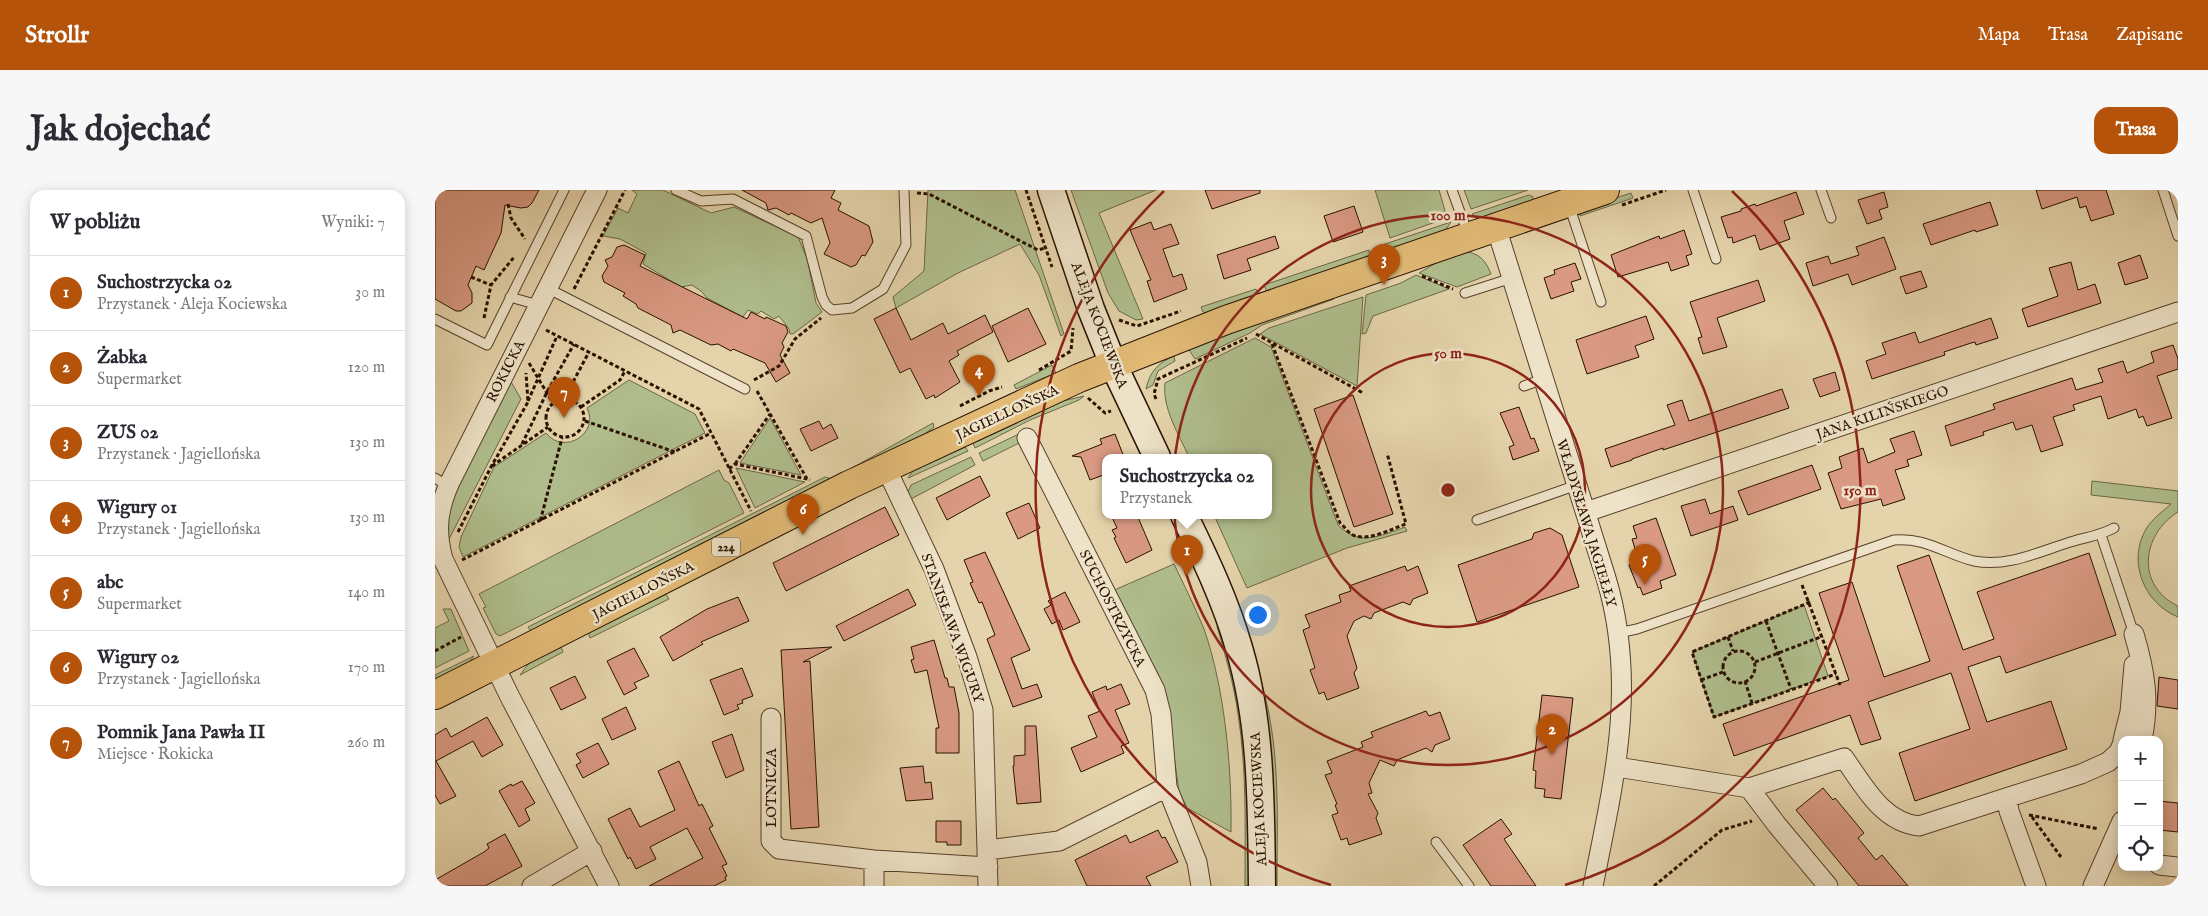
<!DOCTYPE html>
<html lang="pl">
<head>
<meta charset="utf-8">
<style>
	:root { --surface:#fff; --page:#f7f7f7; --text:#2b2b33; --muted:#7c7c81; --line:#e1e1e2; --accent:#b45309 }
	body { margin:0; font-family:"IM FELL English",serif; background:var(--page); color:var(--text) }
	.controls { position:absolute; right:15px; bottom:15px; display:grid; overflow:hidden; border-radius:10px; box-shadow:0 2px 12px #0003 }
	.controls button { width:45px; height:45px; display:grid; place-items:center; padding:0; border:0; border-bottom:1px solid var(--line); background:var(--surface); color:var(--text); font:25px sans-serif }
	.you { position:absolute; left:822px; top:424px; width:18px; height:18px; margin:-12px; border:4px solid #fff; border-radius:50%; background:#1a73e8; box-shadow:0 0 0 8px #1a73e833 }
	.badge { display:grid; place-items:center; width:32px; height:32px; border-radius:50%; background:var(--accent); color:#fff; font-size:16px; font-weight:700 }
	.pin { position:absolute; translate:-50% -41px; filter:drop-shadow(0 1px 2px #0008) }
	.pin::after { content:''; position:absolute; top:26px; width:18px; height:15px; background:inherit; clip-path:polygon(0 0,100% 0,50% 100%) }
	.popup { position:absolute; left:667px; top:264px; width:170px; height:65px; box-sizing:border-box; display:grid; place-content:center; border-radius:10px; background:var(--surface); filter:drop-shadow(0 1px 4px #0005); font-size:16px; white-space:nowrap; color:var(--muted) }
	.popup b { font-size:19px; color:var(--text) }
	.popup::after { content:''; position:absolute; left:50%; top:100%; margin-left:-10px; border:10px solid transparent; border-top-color:var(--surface) }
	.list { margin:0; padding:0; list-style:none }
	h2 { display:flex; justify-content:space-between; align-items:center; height:65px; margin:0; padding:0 20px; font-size:21px }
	h2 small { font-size:16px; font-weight:400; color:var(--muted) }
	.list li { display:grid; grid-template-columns:32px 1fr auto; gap:15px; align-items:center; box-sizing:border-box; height:75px; padding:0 20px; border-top:1px solid var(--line) }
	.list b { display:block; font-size:19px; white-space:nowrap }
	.list p { margin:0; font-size:16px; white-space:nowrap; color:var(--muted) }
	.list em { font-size:16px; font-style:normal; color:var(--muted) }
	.icon { flex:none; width:28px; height:28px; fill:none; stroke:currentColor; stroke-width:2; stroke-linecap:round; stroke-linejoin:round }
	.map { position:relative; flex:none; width:1743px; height:696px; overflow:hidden; border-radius:15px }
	header { display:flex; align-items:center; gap:30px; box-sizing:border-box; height:70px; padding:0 25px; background:var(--accent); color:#fff }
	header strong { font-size:24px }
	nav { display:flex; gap:28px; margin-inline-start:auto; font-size:18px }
	.intro { display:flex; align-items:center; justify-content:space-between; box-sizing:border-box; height:120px; padding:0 30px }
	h1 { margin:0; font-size:35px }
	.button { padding:12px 22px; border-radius:15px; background:var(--accent); color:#fff; font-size:18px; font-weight:700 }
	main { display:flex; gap:30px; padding:0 30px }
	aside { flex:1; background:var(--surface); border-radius:15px; box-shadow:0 2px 12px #0003 }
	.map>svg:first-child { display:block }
	.green { fill:#b0be8d; stroke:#6c6746 }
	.building { fill:#d99982; stroke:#291000 }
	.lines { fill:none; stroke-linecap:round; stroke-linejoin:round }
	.lane-casing { stroke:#58412b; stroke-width:11 }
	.street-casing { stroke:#58412b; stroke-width:21 }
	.secondary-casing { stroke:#291000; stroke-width:29 }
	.primary-casing { stroke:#291000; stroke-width:30 }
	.path { stroke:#291000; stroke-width:3; stroke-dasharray:4 2.5; stroke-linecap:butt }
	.lane { stroke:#eee3c8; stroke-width:9 }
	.street { stroke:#eee3c8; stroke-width:19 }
	.secondary { stroke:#eee3c8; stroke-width:26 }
	.primary { stroke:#e2ba76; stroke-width:28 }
	.ring { fill:none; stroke:#8f2418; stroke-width:2.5 }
	.labels { text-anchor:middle; stroke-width:5; stroke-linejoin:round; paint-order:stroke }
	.shield { fill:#eee3c8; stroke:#644f3c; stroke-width:1 }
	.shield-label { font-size:12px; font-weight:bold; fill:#291000 }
	.street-label { font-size:14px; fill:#291000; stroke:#eee3c8 }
	.centre { fill:#8f2418; stroke:#eee3c8; stroke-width:2.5 }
	.ring-label { font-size:15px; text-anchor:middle; font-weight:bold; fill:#8f2418; stroke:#eee3c8; stroke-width:5; stroke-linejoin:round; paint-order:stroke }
</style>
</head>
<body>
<header>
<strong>Strollr</strong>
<nav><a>Mapa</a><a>Trasa</a><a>Zapisane</a></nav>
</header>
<div class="intro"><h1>Jak dojechać</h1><a class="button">Trasa</a></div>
<main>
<aside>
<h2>W pobliżu<small>Wyniki: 7</small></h2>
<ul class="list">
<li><span class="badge">1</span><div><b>Suchostrzycka 02</b><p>Przystanek · Aleja Kociewska</p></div><em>30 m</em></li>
<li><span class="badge">2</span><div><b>Żabka</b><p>Supermarket</p></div><em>120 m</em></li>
<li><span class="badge">3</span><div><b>ZUS 02</b><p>Przystanek · Jagiellońska</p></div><em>130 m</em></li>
<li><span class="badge">4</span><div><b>Wigury 01</b><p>Przystanek · Jagiellońska</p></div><em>130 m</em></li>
<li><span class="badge">5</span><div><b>abc</b><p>Supermarket</p></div><em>140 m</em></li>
<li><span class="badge">6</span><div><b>Wigury 02</b><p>Przystanek · Jagiellońska</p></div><em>170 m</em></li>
<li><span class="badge">7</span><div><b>Pomnik Jana Pawła II</b><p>Miejsce · Rokicka</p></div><em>260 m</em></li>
</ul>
</aside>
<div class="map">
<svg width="1743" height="696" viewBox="0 0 1743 696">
	<rect width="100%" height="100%" fill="#e5d4ab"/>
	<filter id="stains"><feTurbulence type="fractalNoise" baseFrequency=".004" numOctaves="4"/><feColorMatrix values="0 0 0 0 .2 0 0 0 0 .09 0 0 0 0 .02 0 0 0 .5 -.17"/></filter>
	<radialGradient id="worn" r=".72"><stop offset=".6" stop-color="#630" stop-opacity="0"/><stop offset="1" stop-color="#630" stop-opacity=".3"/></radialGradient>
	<path class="green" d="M197 0H228L276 23 299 17 363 47 372 68 381 113 387 122 358 144H355L354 139 344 126 339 129 326 121 323 124 313 120 308 127 272 108 266 101 257 95 246 97 208 74 211 63 185 49 168 46 183 18 193 23 202 4Z
		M493 0H580L629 144 626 146 604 85 585 54 523 83 461 118 458 107 489 81Z
		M636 0H721L664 23 708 129 701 130 684 121 673 103Z
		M940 0H1004L1012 28 955 48Z
		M1029 0H1093L1036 19Z
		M1196 3 1198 8 1145 26 1144 20Z
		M1094 5 1098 7V12L1043 30 1037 24Z
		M1016 32 1009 42 943 64 941 57Z
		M934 60 935 67 832 102 829 95Z
		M1029 62C1044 62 1051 71 1056 84L1022 97 984 83 1006 70Z
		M981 85 1014 99 938 126 931 143 927 144 931 105 966 93Z
		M821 99 824 105 772 123 768 122 766 117Z
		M928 107 922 196 825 144 834 138Z
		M899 109 827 135 815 143 760 169 754 160 824 127 860 116Z
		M820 148 836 157 903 335C925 357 944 346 970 337L972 341 912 358 812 398 779 325H833V267H754C744 245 727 218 730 193Z
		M739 166 740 171 723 181 718 195 711 199C715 181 723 173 739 166Z
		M617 175 621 183 581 199 579 195Z
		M75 190 86 209 13 351 11 334 20 299Z
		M194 190 260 224 270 243 28 367 24 357 26 347 59 277 111 243C129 266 165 243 152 218Z
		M649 206 644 210 595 230 540 258 538 253 628 211Z
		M335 228 366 285 305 273Z
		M498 233 499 237 484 248 421 281 417 278Z
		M586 243 590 250 548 271 544 263Z
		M530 257 533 261 473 288 481 277Z
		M536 267 540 275 476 309 473 302 476 295Z
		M301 278 370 292 320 318Z
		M284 280 289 290 294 293 309 323 65 446 61 444 48 418 51 417 44 404Z
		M390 287 401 290 97 443 93 437Z
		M1657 291 1743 301V322C1706 345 1701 396 1743 416V427C1709 413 1692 372 1711 339 1718 328 1727 322 1736 314L1656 305Z
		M739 374C749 395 760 417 769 439 790 499 797 579 796 642L752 618 744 601 735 538 677 401Z
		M231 404 234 409 155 448 153 442Z
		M1369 415 1393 486 1279 527 1257 462Z
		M8 419H16L34 461 0 478V438L14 431Z
		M782 436 791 451 798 474 813 576 814 696H810C810 639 812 581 803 524 799 494 790 465 782 436Z
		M126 457 128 462 85 485 94 473Z
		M39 466 32 475 0 492V485Z
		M818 468C847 542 842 618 842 696H837Z"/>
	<path class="building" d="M0 0H104L97 13 93 17 86 18 70 15 66 43 49 80 41 76 33 95 37 103V113L26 121H21L0 109Z
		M307 0H400L396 8 406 13 403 20 434 36 438 52 430 66 427 65 421 75 416 77 389 64 395 53 387 28 376 33 356 23 354 25 341 18 333 20 331 13Z
		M770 0H825V3L777 19Z
		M1601 0H1671L1679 24 1656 31 1651 16 1645 18 1642 7 1607 19Z
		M1361 2 1369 24 1349 31 1355 49 1325 60 1320 45 1298 53 1297 47 1293 48 1286 27 1306 21V19L1320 14 1321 16Z
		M1449 2 1453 17 1444 20 1447 29 1432 34 1423 10Z
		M1555 12 1563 35 1541 42 1540 40 1496 55 1488 34Z
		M919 16 928 42 898 52 889 26Z
		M716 32 719 40 736 34 744 54 728 59 738 87 747 84 752 99 719 112 712 91 716 90 695 40Z
		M1249 40 1257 64 1251 66 1254 75 1236 81 1233 72 1183 87 1176 65 1224 46 1225 49Z
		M840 46 844 58 812 69 816 80 789 89 782 65Z
		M1449 47 1461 79 1417 95 1413 84 1378 96 1371 73 1393 66 1396 74 1424 65 1421 57Z
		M189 55 210 65 205 76 312 129 316 122 330 129 331 127 351 136 353 142 347 153 349 157 345 165 355 183 341 192 330 173 298 159 296 161 283 154 276 155 245 140 238 143 236 135 203 118 201 114 188 106 190 103 169 92 167 86 173 76 170 70 177 67 182 57Z
		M1705 65 1713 88 1690 95 1683 73Z
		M1636 72 1643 100 1660 94 1666 113 1593 137 1587 119 1623 106 1614 78Z
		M1140 73 1146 89 1136 92 1139 101 1116 109 1109 88 1120 84 1119 80Z
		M1486 81 1492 97 1471 104 1465 87Z
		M1323 90 1330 111 1282 128 1292 157 1268 164 1263 148 1267 147 1255 112Z
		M461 118 476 150 508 133 513 144 550 125 558 142 522 161 524 165 514 171 525 192 500 208 499 205 491 209 475 178 465 183 439 129Z
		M593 118 611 154 573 172 557 136Z
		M1211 126 1219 149 1200 156 1204 167 1152 184 1141 150Z
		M1556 128 1563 148 1541 155 1540 152 1536 153 1509 162 1510 165 1437 189 1431 171 1451 164 1447 153 1480 142 1484 153Z
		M1738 155 1743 169V179L1722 186 1737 228 1712 236 1708 226 1704 228 1701 219 1673 229 1666 206 1638 215 1640 220 1618 227 1628 255 1606 262 1597 235 1581 240 1578 232 1548 242 1549 245 1516 256 1510 236 1560 219 1558 214 1637 188 1641 200 1668 192 1663 179 1688 171 1692 183 1719 172 1716 162Z
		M1400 182 1405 200 1385 207 1378 189Z
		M1347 199 1354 218 1228 260V258L1197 269V270L1176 277 1170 259 1240 235 1232 215 1247 210 1254 231Z
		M918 205 958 324 919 337 879 219Z
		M1084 217 1096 249 1099 248 1104 261 1078 270 1074 257 1079 255 1065 223Z
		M384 231 388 239 396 234 403 248 376 261 365 239Z
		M1479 241 1487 265 1472 270 1474 276 1460 280 1470 309 1448 316 1446 309 1406 319 1393 283 1407 278 1404 267 1428 258 1433 273 1460 262 1455 249Z
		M680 244 689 267H671V284L655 290 646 267 637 266 667 254 665 249Z
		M1377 275 1386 299 1313 325 1303 301Z
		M545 286 555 306 512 330 501 308Z
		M1270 309 1275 324 1298 316 1303 330 1256 346 1246 316Z
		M594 313 605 338 583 349 571 323Z
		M450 317 464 345 351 401 338 373Z
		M676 325H702L717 360 691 373 679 348 681 347 677 340 682 338Z
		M1221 328 1241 385 1225 391 1227 398 1208 405 1205 397 1203 398 1194 375 1204 371 1197 349 1202 348 1198 336Z
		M1115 338 1127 345 1144 397 1042 432 1023 375 1097 349 1099 343Z
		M550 362 595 460 576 468 587 499 602 494 607 507 578 517 552 449 560 445 547 412 544 413 535 393 538 392 529 370Z
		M1654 363 1681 445 1571 483 1565 466 1533 477 1552 532 1616 511 1632 559 1480 611 1464 563 1535 539 1516 483 1433 512 1446 549 1426 555 1415 525 1299 566 1288 534 1414 490 1384 403 1417 392 1449 487 1495 471 1462 376 1494 365 1528 460 1559 449 1542 402Z
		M970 376 972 381 983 376 993 403 978 409 975 415 968 412 939 423 936 429 929 426 919 431 912 446 922 478 919 483 924 498 892 510 889 502 884 504 875 480 880 478 868 440 875 437 870 425 906 412 904 405 916 401 914 396Z
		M473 399 481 415 409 451 401 436Z
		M630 402 645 432 628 440 624 430 617 434 609 419 616 415 613 411Z
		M303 407 314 431 266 452 268 454 238 471 225 447 272 419Z
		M499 450 510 488H512L514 497H519L524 523V563H501V538H504L492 480 480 483 476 470 479 469 476 457Z
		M397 457 368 472 375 471 384 637 356 639 346 460Z
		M199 458 214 486 199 493 202 498 189 505 172 471Z
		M307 478 318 506 307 510 308 513 302 515 304 519 289 525 275 490Z
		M140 486 151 508 126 520 115 498Z
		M1724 487 1743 490V519L1722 516Z
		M686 494 695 514 680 520 694 553 686 556 689 563 646 582 636 558 662 547 653 526 665 521 657 502 671 496 672 500Z
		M1107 505 1138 508 1126 609 1109 607 1110 599 1100 598 1101 581 1098 580Z
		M191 517 201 539 177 550 167 529Z
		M991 521 994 526 1005 522 1015 549 1000 555 997 562 991 558 962 570 959 576 945 570 934 593 937 603 933 604 943 623 941 628 947 644 914 655 912 648 906 650 897 625 903 623 900 615 902 614 890 585 897 583 892 571 928 557 926 552 938 547 936 542Z
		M52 527 68 555 47 567 38 551 1 571 21 606 5 614 0 605V545L11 538 16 547Z
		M590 536H601L606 612 582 614 578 576H579V566L590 565Z
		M297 544 309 580 291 588 277 552Z
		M163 553 174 574 148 588 141 575 146 572 141 564Z
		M244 571 264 616 267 614 278 636 274 638 292 674 287 676 292 686 290 687 291 690 279 696H214L268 668 252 638 215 657 221 669 201 679 195 667 193 669 173 629 195 618 205 637 240 620 223 581Z
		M488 576 490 593 496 592 498 609 471 611 465 578Z
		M87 591 100 613 90 619 95 630 84 637 64 601 76 594 77 596Z
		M1388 598 1398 610 1400 608 1429 643 1423 648 1441 670 1447 665 1473 696H1424L1361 620Z
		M1724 611 1743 613V642L1724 640Z
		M1066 629 1077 644 1069 649 1101 696H1056L1028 655Z
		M501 631H526V655H512V652H501Z
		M723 640 727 648 730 647 743 672 711 687 716 696H652L640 670 691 645 695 653Z
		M70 644 87 676 50 696H0V690L49 662 54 658 52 654Z"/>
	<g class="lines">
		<g class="lane-casing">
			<path id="lane" d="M241 0 266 11 298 9 371 46 387 107 391 115 397 120 417 118 448 99 471 55 469 0
				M1017 0 1033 44
				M1258 0 1281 69
				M1386 0 1396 28
				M1728 0 1743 46
				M1134 15 1166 112
				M112 98 310 199
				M1030 103 1077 88
				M75 107 103 115
				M0 129 52 155 129 0
				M1089 196 1108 189
				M0 288 13 296
				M1042 330 1142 295
				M1666 345 1699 444
				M1183 443 1202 439 1459 350C1491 347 1510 364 1539 371 1574 378 1607 360 1639 351 1653 347 1666 345 1679 338
				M1001 652 1034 696"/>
		</g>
		<g class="street-casing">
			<path id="street" d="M162 0 15 292C3 319 0 340 8 369L75 507 174 696
				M1061 37 1171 388C1203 494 1179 591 1158 696
				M592 248 720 500 726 524 732 597 762 672 766 696
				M451 278 499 379 532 467 548 520 553 696
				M1151 322 1743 122
				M1699 444C1710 481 1715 511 1707 550
				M336 528V651L344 659 439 670 553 677
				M1688 550 1695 522 1699 475
				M1182 577 1314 598 1409 568C1429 596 1447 632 1484 636L1646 584 1673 572 1684 562 1687 555
				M1314 598 1342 635 1393 696
				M1572 608 1574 621 1601 696
				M553 660 624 651 732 597
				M439 670V696
				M1724 675 1743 677
				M97 696 157 661
				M1658 696 1687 631"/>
		</g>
		<g class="secondary-casing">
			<path id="secondary" d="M616 0 656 119 678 174 722 267
				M749 325C770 368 791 412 804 458 827 535 826 617 827 696"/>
		</g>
		<g class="primary-casing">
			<path id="primary" d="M0 505 414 295 644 188 791 130 1170 0"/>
		</g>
		<path class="path" d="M591 0 617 77
			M482 3 494 4 603 60 610 58
			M73 14 76 28 90 49
			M1187 15 1231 0
			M987 86 1018 99
			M36 87 56 95
			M139 99 190 0
			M49 128 56 95 80 66
			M684 130 702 136 746 121
			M111 140 264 219 316 321
			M821 144 928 203
			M837 154 905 333C909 336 912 341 916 344 931 353 956 339 971 334L952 263
			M94 173 118 213
			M604 180 636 161 638 138
			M319 190 344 176 360 149 386 128
			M322 201 372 289 375 290
			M653 208 670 223 676 221
			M111 228a19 19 0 1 1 38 0a19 19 0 1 1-38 0Z
			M129 209 154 162
			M721 209 719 204 723 189 812 148
			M93 211 122 146
			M525 216 554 201 567 197
			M146 217 185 190 190 181
			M150 231 240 262
			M87 254 112 202 139 154
			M300 274 335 224
			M57 276 113 237
			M294 279 300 274 372 289
			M108 330 106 328 127 248
			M23 342 56 277 93 212 91 183
			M27 370 276 243
			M1367 395 1405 495
			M1375 412 1257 462 1279 527 1401 484
			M1331 431 1356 499
			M1293 447 1298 461
			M0 461 26 447
			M1288 477a16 16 0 1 1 32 0a16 16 0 1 1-32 0Z
			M1320 472 1388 446
			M1266 490 1288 482
			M1310 491 1317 513
			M1594 625 1664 639
			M1597 627 1626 667
			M1219 696 1287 640 1317 631"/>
		<use href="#lane" class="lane"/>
		<use href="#street" class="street"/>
		<use href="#secondary" class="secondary"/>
		<use href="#primary" class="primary"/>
	</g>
	<g class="ring">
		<circle cx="1013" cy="300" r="137"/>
		<circle cx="1013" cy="300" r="275"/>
		<path d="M896 695A412 412 0 0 1 729 1M1297 1A412 412 0 0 1 1130 695"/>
	</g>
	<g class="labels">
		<rect class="shield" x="277" y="347.5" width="28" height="19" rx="4"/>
		<g class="shield-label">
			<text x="291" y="361">224</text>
		</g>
		<g class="street-label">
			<text transform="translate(665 135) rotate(69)" y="5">ALEJA KOCIEWSKA</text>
			<text transform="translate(70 181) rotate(-63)" y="5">ROKICKA</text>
			<text transform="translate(572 222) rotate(-25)" y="5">JAGIELLOŃSKA</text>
			<text transform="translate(1447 222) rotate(-19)" y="5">JANA KILIŃSKIEGO</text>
			<text transform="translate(1152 333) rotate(73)" y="5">WŁADYSŁAWA JAGIEŁŁY</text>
			<text transform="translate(208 400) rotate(-27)" y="5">JAGIELLOŃSKA</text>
			<text transform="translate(678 418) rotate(63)" y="5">SUCHOSTRZYCKA</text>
			<text transform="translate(518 438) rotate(70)" y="5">STANISŁAWA WIGURY</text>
			<text transform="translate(336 598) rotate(-90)" y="5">LOTNICZA</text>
			<text transform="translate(823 609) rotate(-93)" y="5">ALEJA KOCIEWSKA</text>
		</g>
	</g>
	<circle cx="1013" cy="300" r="8" class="centre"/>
	<g class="ring-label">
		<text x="1013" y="30">100 m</text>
		<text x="1013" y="168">50 m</text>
		<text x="1425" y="305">150 m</text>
	</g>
	<rect width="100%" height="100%" filter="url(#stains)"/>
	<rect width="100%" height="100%" fill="url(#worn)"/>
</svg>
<div class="controls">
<button>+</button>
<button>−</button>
<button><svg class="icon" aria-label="locate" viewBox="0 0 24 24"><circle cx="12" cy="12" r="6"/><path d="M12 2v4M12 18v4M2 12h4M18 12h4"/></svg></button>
</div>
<div class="you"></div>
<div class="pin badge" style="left:752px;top:386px">1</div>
<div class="popup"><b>Suchostrzycka 02</b>Przystanek</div>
<div class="pin badge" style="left:1117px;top:565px">2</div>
<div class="pin badge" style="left:949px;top:95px">3</div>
<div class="pin badge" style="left:544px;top:206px">4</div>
<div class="pin badge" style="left:1210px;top:395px">5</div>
<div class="pin badge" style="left:368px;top:345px">6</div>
<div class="pin badge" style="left:129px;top:228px">7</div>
</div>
</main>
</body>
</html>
